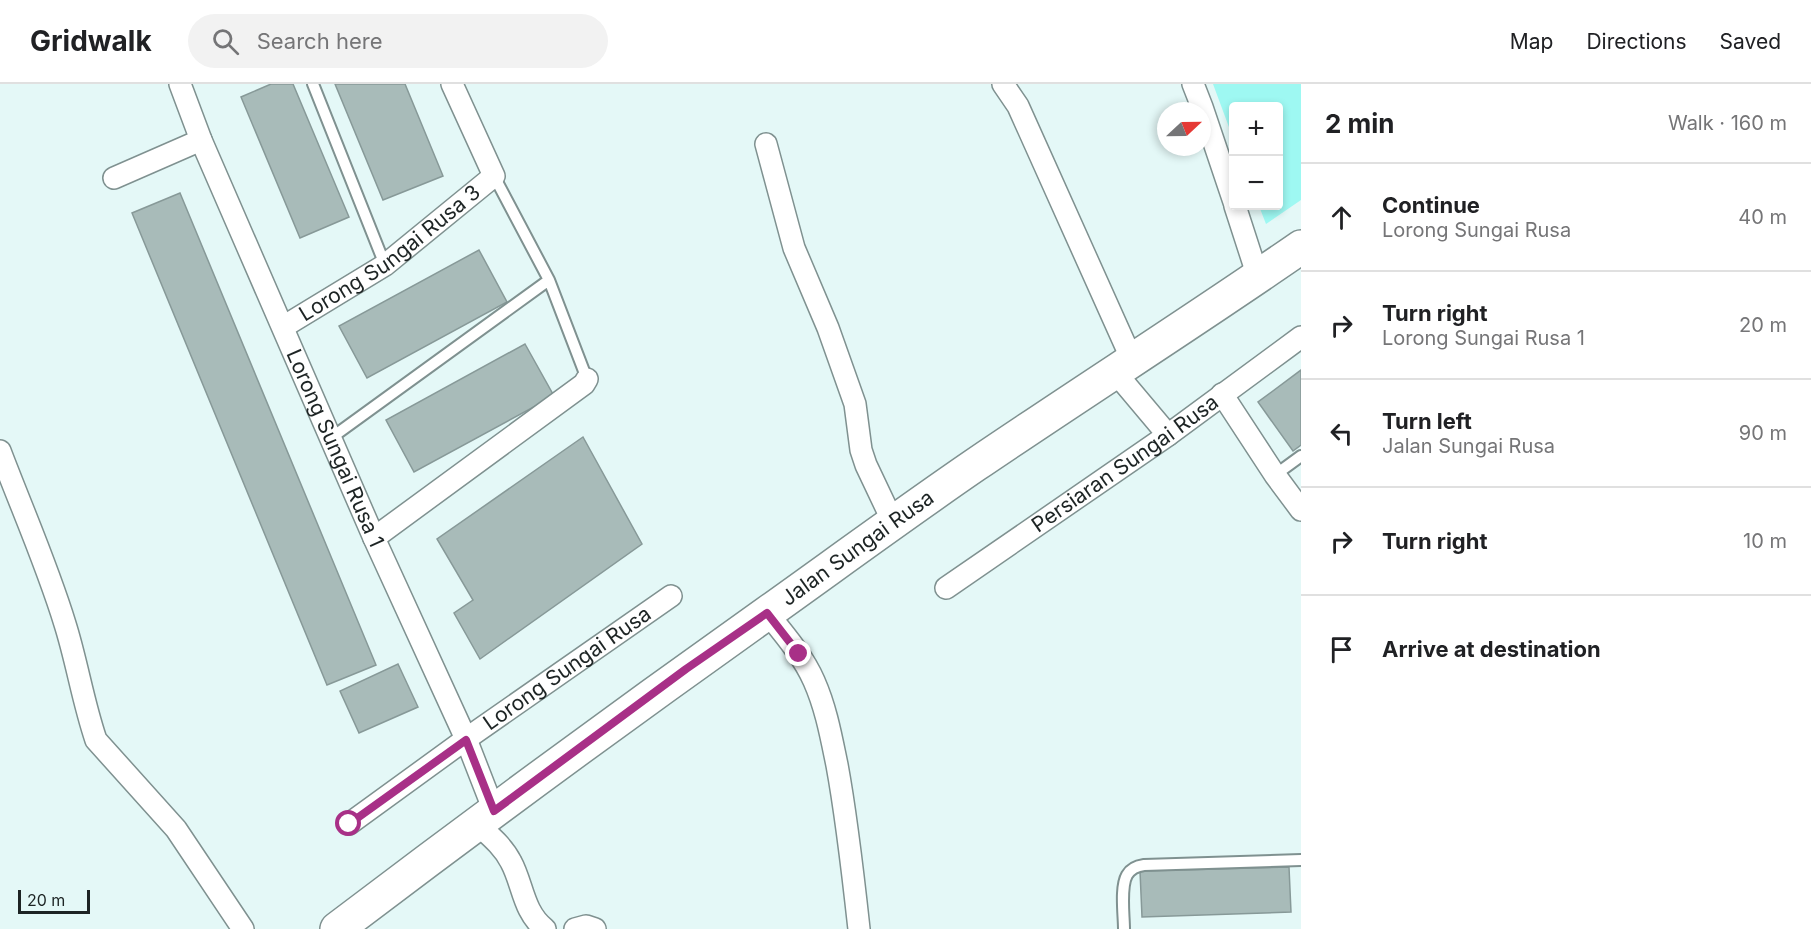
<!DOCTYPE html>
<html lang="en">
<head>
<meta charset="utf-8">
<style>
	:root { --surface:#fff; --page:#f2f2f2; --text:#202124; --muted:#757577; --line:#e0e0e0 }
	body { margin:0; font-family:Inter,sans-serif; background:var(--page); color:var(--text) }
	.controls { position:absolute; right:18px; top:18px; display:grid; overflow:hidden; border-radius:6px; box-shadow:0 3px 9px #0003 }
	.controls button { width:54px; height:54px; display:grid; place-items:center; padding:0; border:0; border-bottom:2px solid var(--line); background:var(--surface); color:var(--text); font:30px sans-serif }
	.compass { position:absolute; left:1157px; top:18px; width:54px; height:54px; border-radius:50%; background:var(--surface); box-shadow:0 3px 9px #0003; rotate:68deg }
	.scale { position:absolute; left:18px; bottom:15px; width:72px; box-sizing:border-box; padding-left:6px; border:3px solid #1d2424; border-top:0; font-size:16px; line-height:21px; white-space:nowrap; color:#1d2424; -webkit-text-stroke:4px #e4f8f7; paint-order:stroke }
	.stop { position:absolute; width:18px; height:18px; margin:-14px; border:4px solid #a83087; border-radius:50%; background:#fff }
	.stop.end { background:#a83087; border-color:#fff; box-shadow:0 2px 6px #0008 }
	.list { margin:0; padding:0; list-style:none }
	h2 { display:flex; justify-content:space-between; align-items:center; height:78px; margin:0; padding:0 24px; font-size:26px }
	h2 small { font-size:20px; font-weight:400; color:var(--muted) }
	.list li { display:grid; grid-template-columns:39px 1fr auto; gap:18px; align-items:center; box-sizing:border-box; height:108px; padding:0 24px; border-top:2px solid var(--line) }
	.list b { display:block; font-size:22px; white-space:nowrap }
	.list p { margin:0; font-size:20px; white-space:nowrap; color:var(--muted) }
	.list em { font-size:20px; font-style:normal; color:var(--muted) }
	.icon { flex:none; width:33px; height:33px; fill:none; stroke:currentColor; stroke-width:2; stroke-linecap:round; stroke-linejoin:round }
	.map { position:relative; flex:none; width:1301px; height:845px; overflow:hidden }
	header { display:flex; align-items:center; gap:36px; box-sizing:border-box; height:84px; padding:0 30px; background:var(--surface); border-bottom:2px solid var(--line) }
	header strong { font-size:28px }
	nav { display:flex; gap:33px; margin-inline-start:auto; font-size:21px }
	.search { width:420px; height:54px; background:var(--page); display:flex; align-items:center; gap:15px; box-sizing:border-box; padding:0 21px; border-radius:33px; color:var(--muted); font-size:22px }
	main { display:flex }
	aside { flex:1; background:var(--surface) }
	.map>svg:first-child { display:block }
	.green { fill:#9ef8f2 }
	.building { fill:#a8bbb9; stroke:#879998; stroke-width:1.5 }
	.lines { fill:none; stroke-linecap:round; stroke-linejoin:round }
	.service-casing { stroke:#7f9190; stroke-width:14 }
	.minor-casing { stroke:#7f9190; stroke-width:24 }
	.primary-casing { stroke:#7f9190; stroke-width:36 }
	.service { stroke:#fff; stroke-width:10 }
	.minor { stroke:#fff; stroke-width:21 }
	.primary { stroke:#fff; stroke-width:33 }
	.route { stroke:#a83087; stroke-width:8 }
	.labels { text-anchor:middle; stroke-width:5; stroke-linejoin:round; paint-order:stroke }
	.street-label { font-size:21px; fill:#1d2424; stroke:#e4f8f7 }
</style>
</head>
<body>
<header>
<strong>Gridwalk</strong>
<div class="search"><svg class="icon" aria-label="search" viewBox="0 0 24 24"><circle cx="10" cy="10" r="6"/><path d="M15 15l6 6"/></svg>Search here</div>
<nav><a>Map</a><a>Directions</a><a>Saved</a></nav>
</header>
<main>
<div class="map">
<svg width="1301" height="845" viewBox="0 0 1301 845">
	<rect width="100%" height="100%" fill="#e4f8f7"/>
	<path class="green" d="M1213 0H1301V116L1266 140 1259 122H1278V22H1234L1233 54Z"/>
	<path class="building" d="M271 0H293L349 133 300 154 241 13Z
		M335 0H405L443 92 383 116Z
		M180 109 376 581 327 601 132 129Z
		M479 166 507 218 367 294 339 242Z
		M525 260 554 312 414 388 386 336Z
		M1301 286V361L1293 367 1258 318Z
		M583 353 642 460 480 575 454 529 473 516 437 455Z
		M398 580 418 623 359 649 340 607Z
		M1289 783 1291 828 1142 833 1140 787Z"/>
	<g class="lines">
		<g class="service-casing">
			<path id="service" d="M313 0 385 181
				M494 92 549 196 587 295
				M331 354 549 196
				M1275 391 1301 372
				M1124 845C1124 831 1120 803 1127 791 1131 784 1137 782 1144 781L1301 776"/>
		</g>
		<g class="minor-casing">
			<g id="minor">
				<path id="s1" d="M180 0 201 56 374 454 466 655 494 727"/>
				<path d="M1003 0 1018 22 1132 276"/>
				<path d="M1193 0 1202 23 1234 118"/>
				<path d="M766 60 794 164 828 244 855 320 861 366 866 381 893 438"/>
				<path d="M114 94 201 56"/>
				<path d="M1235 122 1258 193"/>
				<path id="s2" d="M283 243 385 181 494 92 452 0"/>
				<path d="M1115 288 1168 351"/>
				<path d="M1222 310 1275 391 1301 426"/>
				<path d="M0 367C22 425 47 481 65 540 77 578 83 618 96 656L176 745 243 845"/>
				<path d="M374 454 584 300 587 295"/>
				<path id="s3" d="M946 504 1168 351 1301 253"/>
				<path d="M767 529C784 550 803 572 814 597 826 624 831 652 837 681 847 735 853 790 859 845"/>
				<path d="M476 739C489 751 503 762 511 778 523 800 523 828 545 845"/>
				<path id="s4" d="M349 740 466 655 671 512"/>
				<path d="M575 845 586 842 595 845"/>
			</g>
		</g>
		<g class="primary-casing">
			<g id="primary">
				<path id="s5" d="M337 845C479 737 622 632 767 529 837 479 905 429 975 381 1084 307 1194 237 1301 163"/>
			</g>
		</g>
		<use href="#service" class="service"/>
		<use href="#minor" class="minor"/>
		<use href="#primary" class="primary"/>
	</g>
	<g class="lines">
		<path class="route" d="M349 740 466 656 494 727 686 585 767 529 799 570"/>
	</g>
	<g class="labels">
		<g class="street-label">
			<text dy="7" stroke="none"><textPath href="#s2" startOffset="130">Lorong Sungai Rusa 3</textPath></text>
			<text dy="7" stroke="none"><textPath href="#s1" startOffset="396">Lorong Sungai Rusa 1</textPath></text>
			<text dy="7" stroke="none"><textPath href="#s3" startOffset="218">Persiaran Sungai Rusa</textPath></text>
			<text dy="7" stroke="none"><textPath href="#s5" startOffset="645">Jalan Sungai Rusa</textPath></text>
			<text dy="7" stroke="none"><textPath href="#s4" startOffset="268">Lorong Sungai Rusa</textPath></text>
		</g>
	</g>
</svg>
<div class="controls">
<button>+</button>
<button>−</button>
</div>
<svg class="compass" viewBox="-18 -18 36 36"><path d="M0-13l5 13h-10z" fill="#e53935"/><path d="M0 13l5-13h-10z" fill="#757577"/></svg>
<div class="scale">20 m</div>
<div class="stop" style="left:349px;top:740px"></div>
<div class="stop end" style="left:799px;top:570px"></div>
</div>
<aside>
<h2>2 min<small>Walk · 160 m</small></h2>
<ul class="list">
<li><svg class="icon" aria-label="ahead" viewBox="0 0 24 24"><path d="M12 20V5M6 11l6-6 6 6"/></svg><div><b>Continue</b><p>Lorong Sungai Rusa</p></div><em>40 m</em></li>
<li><svg class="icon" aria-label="right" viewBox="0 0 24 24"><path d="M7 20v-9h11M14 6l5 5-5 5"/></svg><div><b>Turn right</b><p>Lorong Sungai Rusa 1</p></div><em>20 m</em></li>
<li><svg class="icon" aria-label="left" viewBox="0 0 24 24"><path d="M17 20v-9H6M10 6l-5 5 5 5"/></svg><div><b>Turn left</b><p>Jalan Sungai Rusa</p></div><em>90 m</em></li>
<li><svg class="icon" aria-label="right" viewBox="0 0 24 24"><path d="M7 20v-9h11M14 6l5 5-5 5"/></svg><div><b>Turn right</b></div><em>10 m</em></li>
<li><svg class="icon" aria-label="arrive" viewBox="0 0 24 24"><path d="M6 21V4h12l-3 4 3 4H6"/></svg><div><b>Arrive at destination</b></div></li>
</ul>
</aside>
</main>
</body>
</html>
